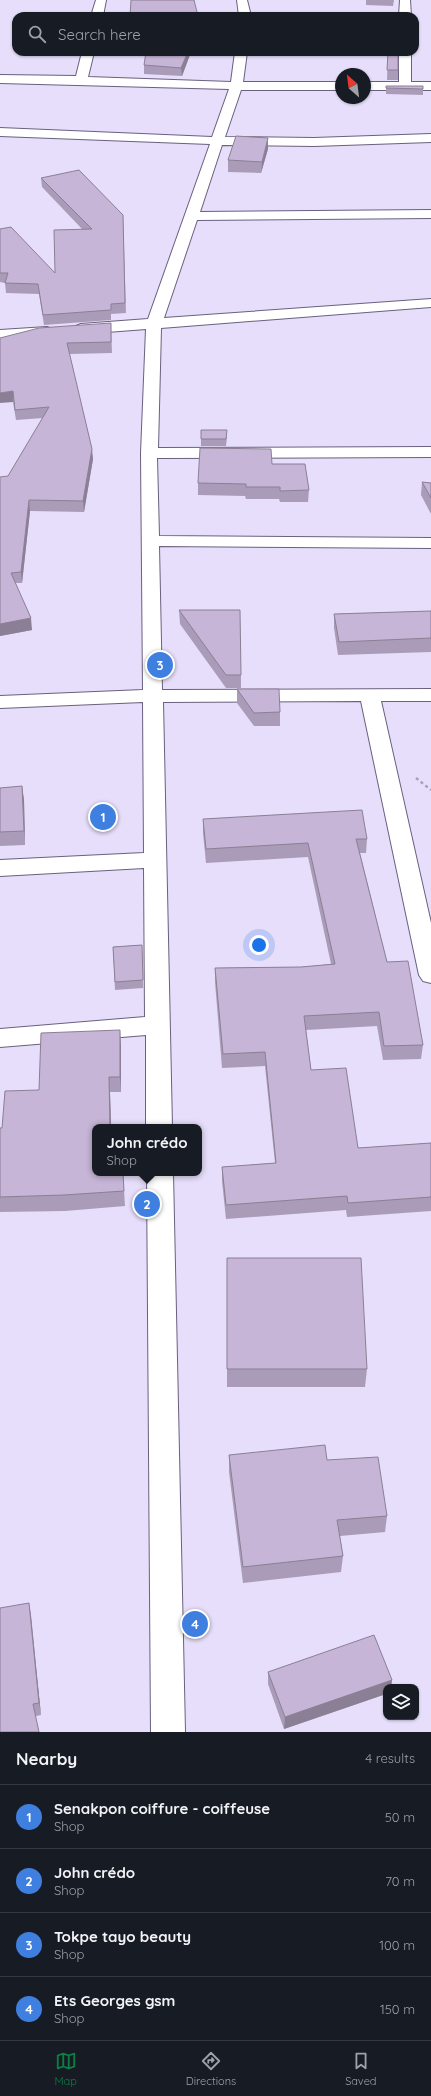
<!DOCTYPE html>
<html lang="en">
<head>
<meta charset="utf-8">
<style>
	:root { --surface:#171b24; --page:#20242c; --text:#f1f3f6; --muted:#9ea1a6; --line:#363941; --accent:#0b8043 }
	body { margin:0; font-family:Quicksand,sans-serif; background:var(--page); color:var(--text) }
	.controls { position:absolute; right:12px; bottom:12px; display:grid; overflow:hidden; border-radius:8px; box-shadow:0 1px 3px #0004 }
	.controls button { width:36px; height:36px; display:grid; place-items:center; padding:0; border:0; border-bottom:1px solid var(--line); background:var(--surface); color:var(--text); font:20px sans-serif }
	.compass { position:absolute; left:335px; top:68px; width:36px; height:36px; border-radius:50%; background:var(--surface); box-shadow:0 1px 3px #0004; rotate:332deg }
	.you { position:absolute; left:259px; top:945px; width:14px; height:14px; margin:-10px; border:3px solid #fff; border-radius:50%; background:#1a73e8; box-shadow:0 0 0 6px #1a73e833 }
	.badge { display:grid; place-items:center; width:26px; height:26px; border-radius:50%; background:var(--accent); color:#fff; font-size:13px; font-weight:700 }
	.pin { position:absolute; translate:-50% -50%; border:2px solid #fff; box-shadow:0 1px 4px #0006 }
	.popup { position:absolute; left:92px; top:1124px; width:110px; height:52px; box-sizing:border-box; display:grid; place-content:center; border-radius:8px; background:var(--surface); filter:drop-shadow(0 1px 3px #0005); font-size:13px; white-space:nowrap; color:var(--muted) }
	.popup b { font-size:15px; color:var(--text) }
	.popup::after { content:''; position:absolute; left:50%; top:100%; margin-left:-8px; border:8px solid transparent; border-top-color:var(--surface) }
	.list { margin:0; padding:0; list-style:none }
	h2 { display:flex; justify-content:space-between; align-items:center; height:52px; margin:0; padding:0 16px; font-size:17px }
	h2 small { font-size:13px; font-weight:400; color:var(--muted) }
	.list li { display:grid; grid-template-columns:26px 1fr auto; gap:12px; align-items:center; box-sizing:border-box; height:64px; padding:0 16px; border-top:1px solid var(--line) }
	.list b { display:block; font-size:15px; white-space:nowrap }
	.list p { margin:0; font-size:13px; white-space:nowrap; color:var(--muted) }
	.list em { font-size:13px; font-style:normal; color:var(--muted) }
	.icon { flex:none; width:22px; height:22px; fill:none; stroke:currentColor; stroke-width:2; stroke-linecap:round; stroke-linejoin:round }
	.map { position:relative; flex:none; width:431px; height:1732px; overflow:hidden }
	.search { position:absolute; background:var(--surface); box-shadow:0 1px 3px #0004; left:12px; right:12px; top:12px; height:44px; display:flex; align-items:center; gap:10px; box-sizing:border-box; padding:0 14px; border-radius:12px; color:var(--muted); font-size:15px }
	.sheet { height:308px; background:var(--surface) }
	nav { display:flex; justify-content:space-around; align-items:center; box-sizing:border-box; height:56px; border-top:1px solid var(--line); background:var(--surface); font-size:11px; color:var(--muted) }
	nav a { display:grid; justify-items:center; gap:2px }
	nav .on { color:var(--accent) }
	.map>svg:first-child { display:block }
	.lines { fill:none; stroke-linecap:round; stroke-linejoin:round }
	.minor-casing { stroke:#6a607f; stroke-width:2 }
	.path { stroke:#a7a0b7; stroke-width:2.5; stroke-dasharray:3 3; stroke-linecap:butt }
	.minor { fill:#fff; fill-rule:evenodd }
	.wall { fill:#aa9cb8 }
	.shaded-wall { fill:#8b7f96 }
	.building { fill:#c6b5d6; stroke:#8b7f96 }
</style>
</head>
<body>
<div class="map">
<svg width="431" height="1732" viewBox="0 0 431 1732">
	<rect width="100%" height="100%" fill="#e6defa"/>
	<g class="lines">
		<g class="minor-casing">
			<path id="minor" d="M96 0H106L103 16H91Z
				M237 0H247L251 16H239Z
				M400 0H410L411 16H399Z
				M82 52H94L88 77 231 82 235 52H247L243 82H341V90H241L225 137 314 138 431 134V142L314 146 222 145 200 212 431 210V218L197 220 164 318 431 299V307L161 328 158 448 431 447V457L157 458 159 536 431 538V548L159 546 162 690 431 689V701H381L431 923V983L423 981 419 975 361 701 163 702 172 1127H146V1035L0 1047V1029L145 1017 144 868 0 876V860L144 853 143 702 0 708V696L143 690 141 453 146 329 81 334 76 332 73 329 76 326 81 324 148 319 210 144 0 136V128L212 137 229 89 0 83V75L76 76Z
				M399 52H411V82H431V90H365V82H399Z
				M47 327 52 329 55 332 52 335 0 340V330Z
				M147 1173H173L185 1732H151Z"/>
		</g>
		<path class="path" d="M416 778 431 790"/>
		<use href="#minor" class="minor"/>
	</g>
	<path class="wall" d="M366 0H394L393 6 366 5Z
		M191 52 182 76 144 74V65Z
		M388 52 398 70V80H387Z
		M386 86 423 89V95L386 94Z
		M268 149 261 173 228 172V160Z
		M41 178 123 215 126 313 111 314V320L44 325 39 294 6 293 5 283 0 282V229L55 273 83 230 42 187Z
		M111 323 112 353 69 354 93 459 84 512 30 511 22 583H15L32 630 0 636 8 476 43 418 16 420 13 402 0 338Z
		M227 437 226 446H201V439Z
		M272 464 309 490 308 502H280L279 499H246L245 496 198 495V483Z
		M422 482 431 483V514L421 495Z
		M179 610 241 675V688H226L180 624Z
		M431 611V652L338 655 334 628V614Z
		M237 689 280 712V726H254L237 703Z
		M22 786 24 800 25 845 0 846V788Z
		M203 819 367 839 366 853H360L387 962 423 1045 421 1059 383 1060 377 1026 306 1030 311 1070 358 1148 431 1143V1211L347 1217 346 1210 226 1219 222 1181V1167L275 1163 265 1066 222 1068 215 982V968L301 967 331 964 308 857 206 863 203 833Z
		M142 945 143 988 115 990 113 947Z
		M121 1046V1092H110L111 1127H95L123 1173 125 1206 65 1211 0 1212V1128H2Z
		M227 1258 367 1369 365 1387H227Z
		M229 1455 327 1460 387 1516 385 1532 340 1536 343 1556 341 1572 243 1583 229 1472Z
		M29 1603 41 1715 36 1716 0 1732Z
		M268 1672 392 1680 391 1687H386V1694L284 1729 268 1684Z"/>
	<path class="shaded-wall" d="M188 52H191L182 76 181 68Z
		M268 138V149L261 173 262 162Z
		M13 391V402L0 403V393Z
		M92 449 93 459 84 512 83 501Z
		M29 500 30 511 22 583 21 572Z
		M31 618 32 630 0 636V624Z
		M22 786 24 800 25 845 24 831Z
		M120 1030 121 1046V1092L120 1077Z
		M109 1077 110 1092 111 1127H110Z
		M29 1603 31 1615 41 1715 39 1703Z
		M392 1680 391 1687H386V1694L284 1729 285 1717Z"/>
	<path class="building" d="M131 0H194L198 16H130Z
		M146 52H188L181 68 144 65Z
		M388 52H398V70H387Z
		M386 86H423V89L386 88Z
		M236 136 268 138 262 162 228 160Z
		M79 170 123 215 125 303 111 304V310L43 315 38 284 5 283 8 273H0V229L11 227 55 273 54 230 92 229 41 178Z
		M111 323V342L67 343 92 449 83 501 29 500 21 572 11 573 31 618 0 624V477L8 476 49 407 15 410 13 391 0 393V338L39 328Z
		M201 430H227L226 439H201Z
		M200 448 271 449 272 464H305L309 490 280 491V487H246V484L198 483Z
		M422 482 431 483V498Z
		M179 610H240L241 675H226Z
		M431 611V638L339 642 334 614Z
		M237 689H279L280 712 254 713Z
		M22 786 24 831 0 832V788Z
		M362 810 367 839H356L387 962 408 961 423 1045 384 1046 379 1012 304 1016 311 1070 346 1068 358 1148 431 1143V1197L348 1203 347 1196 226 1205 222 1167 276 1163 265 1052 223 1054 215 968 301 967 335 964 308 843 206 849 203 819Z
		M142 945 143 980 115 982 113 947Z
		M120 1030V1077H109L110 1127H95V1173H123L124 1191 64 1195 0 1197V1128H2L5 1091 39 1090 41 1033Z
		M227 1258H361L367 1369H227Z
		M325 1445 327 1460 378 1457 387 1516 337 1520 343 1556 243 1567 229 1455Z
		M29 1603 39 1703 33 1704 39 1732H0V1608Z
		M374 1635 392 1680 285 1717 268 1672Z"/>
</svg>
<div class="controls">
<button><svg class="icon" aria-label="layers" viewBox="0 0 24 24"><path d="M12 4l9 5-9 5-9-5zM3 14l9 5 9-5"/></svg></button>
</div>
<svg class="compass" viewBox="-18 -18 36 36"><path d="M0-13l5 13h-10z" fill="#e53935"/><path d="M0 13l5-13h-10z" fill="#9ea1a6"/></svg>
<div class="you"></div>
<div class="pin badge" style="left:103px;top:817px;background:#3f7fe0">1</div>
<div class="pin badge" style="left:147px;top:1204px;background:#3f7fe0">2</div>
<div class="popup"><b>John crédo</b>Shop</div>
<div class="pin badge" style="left:160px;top:665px;background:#3f7fe0">3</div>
<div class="pin badge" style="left:195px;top:1624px;background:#3f7fe0">4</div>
<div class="search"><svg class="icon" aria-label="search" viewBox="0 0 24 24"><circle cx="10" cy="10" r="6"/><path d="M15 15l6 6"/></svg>Search here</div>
</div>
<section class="sheet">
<h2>Nearby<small>4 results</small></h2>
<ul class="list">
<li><span class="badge" style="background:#3f7fe0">1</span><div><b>Senakpon coiffure - coiffeuse</b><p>Shop</p></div><em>50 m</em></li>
<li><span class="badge" style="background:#3f7fe0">2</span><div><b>John crédo</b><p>Shop</p></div><em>70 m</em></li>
<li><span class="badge" style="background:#3f7fe0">3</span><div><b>Tokpe tayo beauty</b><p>Shop</p></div><em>100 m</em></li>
<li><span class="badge" style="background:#3f7fe0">4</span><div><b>Ets Georges gsm</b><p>Shop</p></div><em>150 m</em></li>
</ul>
</section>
<nav>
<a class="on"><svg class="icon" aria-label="map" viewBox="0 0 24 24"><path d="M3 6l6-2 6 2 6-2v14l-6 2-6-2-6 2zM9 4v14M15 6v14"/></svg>Map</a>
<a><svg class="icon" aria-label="directions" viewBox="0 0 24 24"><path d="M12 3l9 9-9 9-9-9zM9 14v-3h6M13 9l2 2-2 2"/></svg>Directions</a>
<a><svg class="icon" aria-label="saved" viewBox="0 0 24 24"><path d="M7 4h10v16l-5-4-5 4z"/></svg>Saved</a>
</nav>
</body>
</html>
